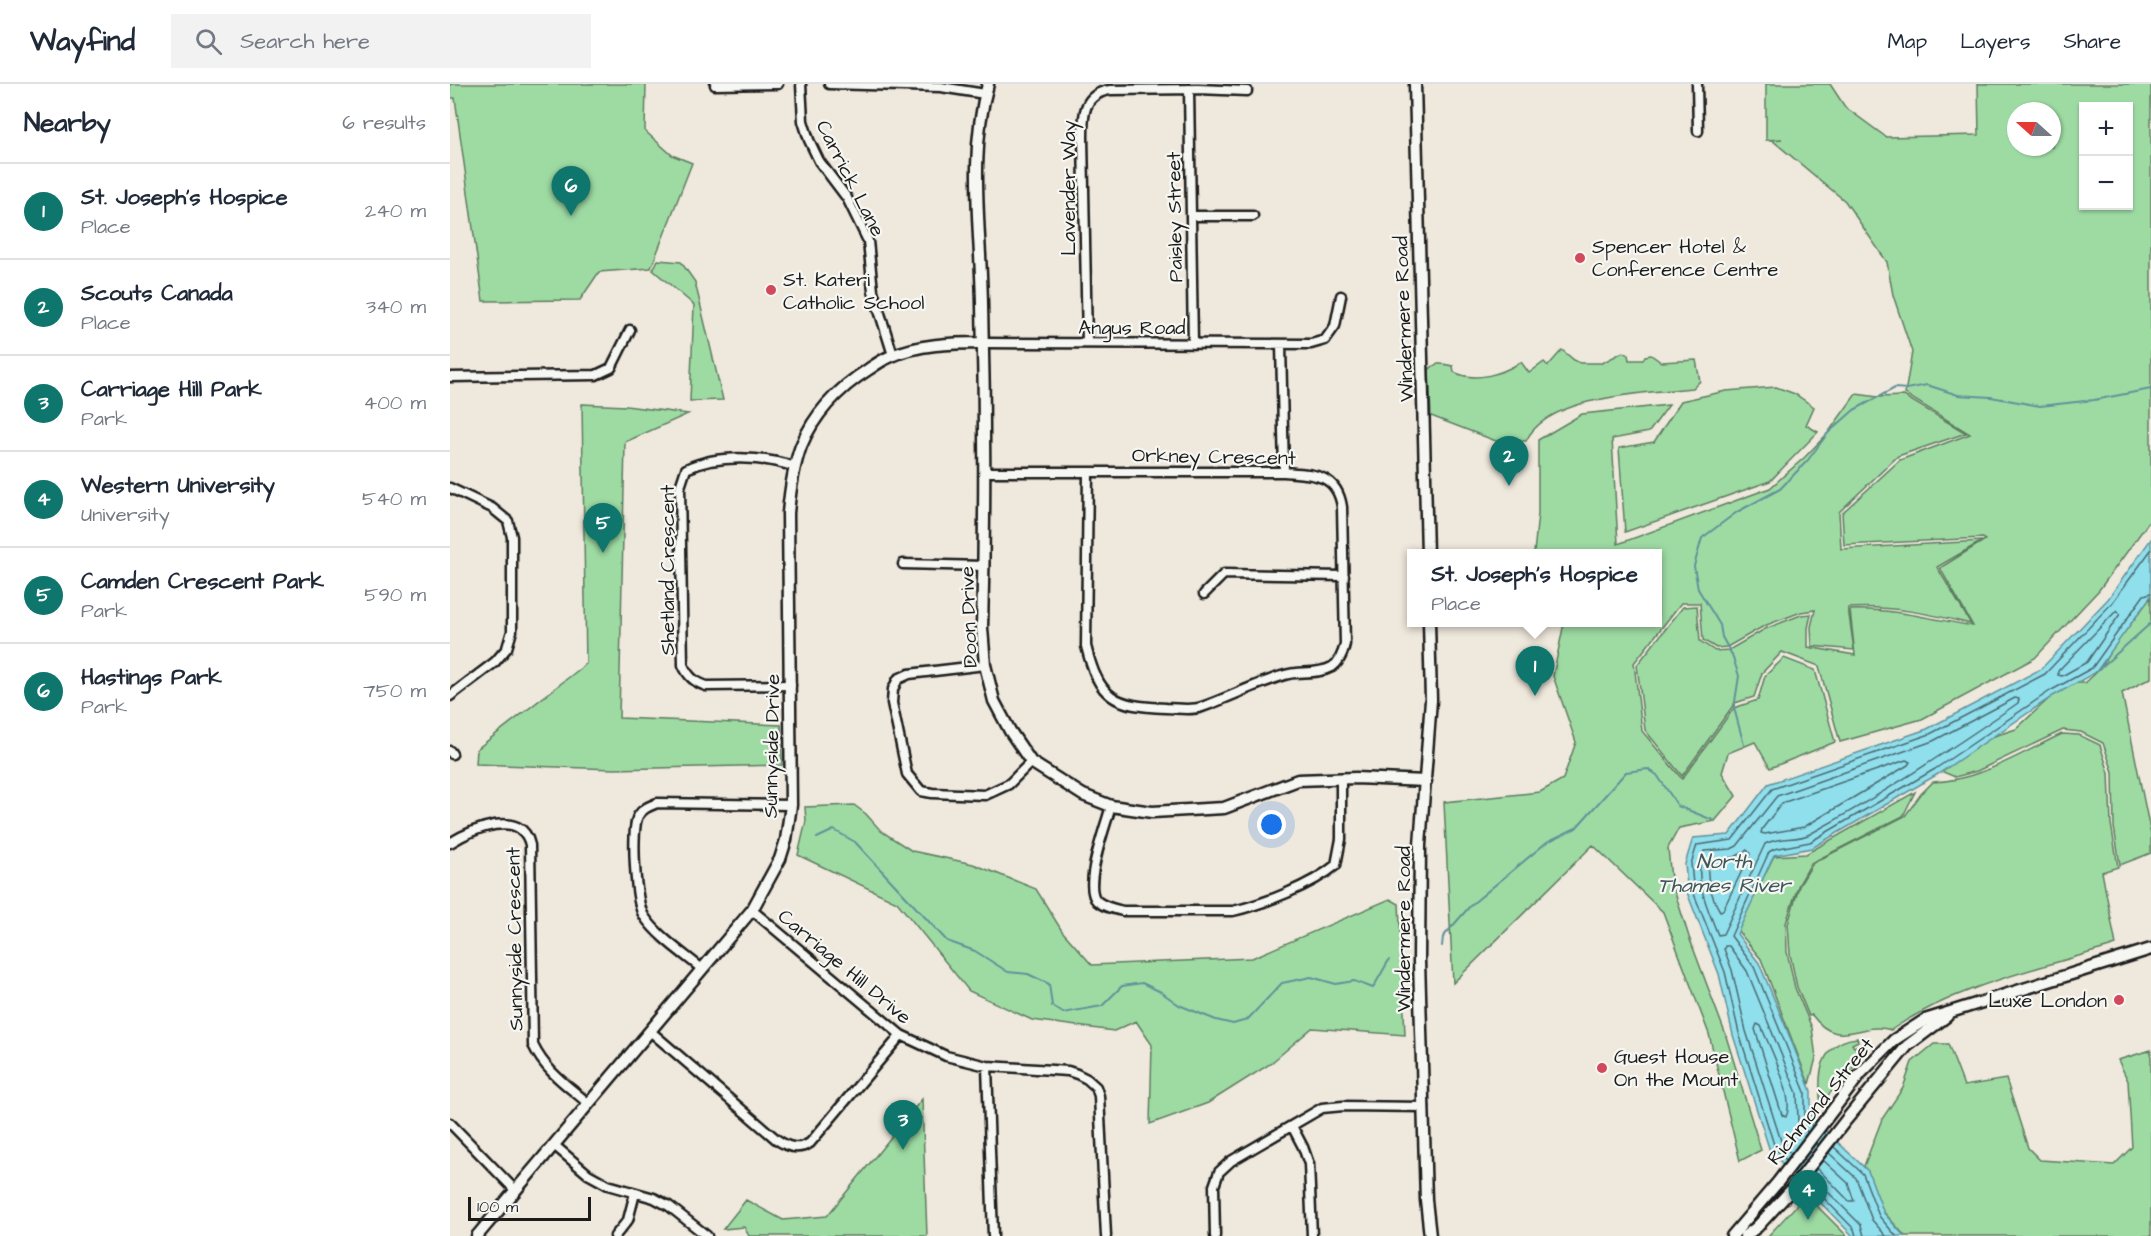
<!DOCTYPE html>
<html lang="en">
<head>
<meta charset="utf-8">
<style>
	:root { --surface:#fff; --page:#f2f2f3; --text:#1f2937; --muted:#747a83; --line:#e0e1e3; --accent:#0f766e }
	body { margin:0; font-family:"Architects Daughter",sans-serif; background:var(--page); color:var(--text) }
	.controls { position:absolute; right:18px; top:18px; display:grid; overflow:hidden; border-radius:0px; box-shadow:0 2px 4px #0004 }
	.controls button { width:54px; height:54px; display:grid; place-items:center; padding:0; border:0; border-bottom:2px solid var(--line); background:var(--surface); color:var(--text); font:30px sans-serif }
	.compass { position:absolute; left:1557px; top:18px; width:54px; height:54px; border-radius:50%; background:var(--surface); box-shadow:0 2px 4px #0004; rotate:291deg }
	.scale { position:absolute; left:18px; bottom:15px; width:123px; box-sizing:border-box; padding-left:6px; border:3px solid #1c1c1c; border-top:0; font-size:16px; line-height:21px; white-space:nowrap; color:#1c1c1c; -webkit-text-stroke:4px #f6f6f2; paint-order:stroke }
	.you { position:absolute; left:822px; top:741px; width:21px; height:21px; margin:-15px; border:4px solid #fff; border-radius:50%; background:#1a73e8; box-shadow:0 0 0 9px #1a73e833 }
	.badge { display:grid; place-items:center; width:39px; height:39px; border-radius:50%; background:var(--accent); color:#fff; font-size:20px; font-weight:700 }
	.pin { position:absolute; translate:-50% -50px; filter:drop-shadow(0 2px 3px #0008) }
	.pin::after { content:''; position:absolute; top:32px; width:21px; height:18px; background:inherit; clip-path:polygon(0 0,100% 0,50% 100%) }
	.popup { position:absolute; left:957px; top:465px; width:255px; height:78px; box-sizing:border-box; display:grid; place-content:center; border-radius:0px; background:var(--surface); filter:drop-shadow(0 2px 4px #0005); font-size:20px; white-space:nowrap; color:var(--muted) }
	.popup b { font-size:22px; color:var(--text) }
	.popup::after { content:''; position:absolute; left:50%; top:100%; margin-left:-12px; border:12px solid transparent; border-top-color:var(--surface) }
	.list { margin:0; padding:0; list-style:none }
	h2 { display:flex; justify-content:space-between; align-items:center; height:78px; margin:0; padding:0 24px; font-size:26px }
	h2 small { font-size:20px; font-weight:400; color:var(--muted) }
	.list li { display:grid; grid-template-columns:39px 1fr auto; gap:18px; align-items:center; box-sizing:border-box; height:96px; padding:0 24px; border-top:2px solid var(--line) }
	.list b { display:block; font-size:22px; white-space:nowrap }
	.list p { margin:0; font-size:20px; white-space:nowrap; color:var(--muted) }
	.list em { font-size:20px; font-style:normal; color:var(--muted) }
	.icon { flex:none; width:33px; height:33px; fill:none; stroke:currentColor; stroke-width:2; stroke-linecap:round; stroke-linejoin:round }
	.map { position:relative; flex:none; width:1701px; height:1152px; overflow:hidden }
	header { display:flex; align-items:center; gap:36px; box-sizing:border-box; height:84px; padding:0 30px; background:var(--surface); border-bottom:2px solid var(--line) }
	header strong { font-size:28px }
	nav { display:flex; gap:33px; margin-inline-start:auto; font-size:21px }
	.search { width:420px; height:54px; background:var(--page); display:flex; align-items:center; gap:15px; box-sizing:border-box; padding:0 21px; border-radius:0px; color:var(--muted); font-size:22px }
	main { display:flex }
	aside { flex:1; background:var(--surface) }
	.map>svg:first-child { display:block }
	.green { fill:#9edba3; stroke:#5d7c60; stroke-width:1.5; fill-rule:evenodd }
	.water { fill:#90dfed; stroke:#629199; stroke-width:1.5 }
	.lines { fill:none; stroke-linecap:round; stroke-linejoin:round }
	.shore { stroke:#4a6a70; stroke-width:1.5 }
	.stream { stroke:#629199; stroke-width:2 }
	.street-casing { stroke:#1c1c1c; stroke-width:13 }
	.secondary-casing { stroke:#1c1c1c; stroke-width:15 }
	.street { stroke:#f6f6f2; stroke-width:8 }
	.secondary { stroke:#f6f6f2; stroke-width:10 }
	.poi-dot { fill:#d1495b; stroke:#f6f6f2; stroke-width:2 }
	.labels { text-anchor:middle; stroke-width:4.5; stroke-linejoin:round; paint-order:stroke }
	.street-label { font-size:20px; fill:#1c1c1c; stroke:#f6f6f2 }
	.poi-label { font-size:20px; fill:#1c1c1c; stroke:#f6f6f2; text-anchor:start }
	.water-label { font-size:21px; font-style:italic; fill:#3f565b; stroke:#f6f6f2 }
</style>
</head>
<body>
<header>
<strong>Wayfind</strong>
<div class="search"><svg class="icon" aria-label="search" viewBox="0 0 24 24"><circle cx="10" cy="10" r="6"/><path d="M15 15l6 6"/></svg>Search here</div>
<nav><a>Map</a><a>Layers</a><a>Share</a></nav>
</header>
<main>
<aside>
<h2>Nearby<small>6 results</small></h2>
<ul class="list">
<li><span class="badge">1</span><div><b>St. Joseph's Hospice</b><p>Place</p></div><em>240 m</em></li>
<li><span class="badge">2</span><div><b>Scouts Canada</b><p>Place</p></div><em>340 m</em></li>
<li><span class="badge">3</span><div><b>Carriage Hill Park</b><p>Park</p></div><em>400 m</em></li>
<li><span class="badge">4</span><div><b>Western University</b><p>University</p></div><em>540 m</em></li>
<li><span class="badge">5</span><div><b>Camden Crescent Park</b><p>Park</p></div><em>590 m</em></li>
<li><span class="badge">6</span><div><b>Hastings Park</b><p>Park</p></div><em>750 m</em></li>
</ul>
</aside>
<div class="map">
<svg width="1701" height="1152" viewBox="0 0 1701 1152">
	<rect width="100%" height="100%" fill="#efe8dc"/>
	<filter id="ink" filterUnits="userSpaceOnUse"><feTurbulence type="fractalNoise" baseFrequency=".0167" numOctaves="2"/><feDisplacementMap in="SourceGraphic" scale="12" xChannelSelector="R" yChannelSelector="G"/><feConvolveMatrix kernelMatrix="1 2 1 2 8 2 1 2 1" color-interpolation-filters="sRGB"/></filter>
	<g filter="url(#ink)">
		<path class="green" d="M0 0H196L195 47 222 71 242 79 201 184 149 188 130 216 33 217 5 14H0Z
			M1316 0H1380L1395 23 1436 53 1529 51 1528 0H1701V435L1649 506 1585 574 1472 635 1390 658 1369 582 1332 568 1312 589 1304 613 1285 619 1232 692 1195 646 1187 581 1233 523 1247 522 1250 557 1265 567 1279 566 1315 545 1351 531 1361 530 1358 544V563L1405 571 1400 526C1441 524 1482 535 1523 542L1490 484 1535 456 1533 454 1394 461 1392 429 1450 376 1520 350 1455 310 1462 268 1443 211 1437 178 1395 117 1322 56 1332 55 1316 56ZM1634 22H1678V122H1634ZM1566 27H1602V63H1566Z
			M208 176 231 178 245 198 273 316 240 317 244 221 203 186Z
			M1112 266 1124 276 1130 279H1152L1173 268 1178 271 1179 276H1193L1195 272 1201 271 1211 278 1246 276 1250 297 1243 304C1197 309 1098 311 1076 357H1046L981 332 979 286C986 277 993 280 1003 282L1004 288C1025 299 1052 290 1071 278L1079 289 1094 278 1098 282Z
			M1326 303 1345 310 1364 323 1356 341 1368 348 1320 397 1175 448 1169 364 1204 358 1231 317 1276 307Z
			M1406 310 1428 313 1454 312 1516 349 1448 372 1389 428 1391 465 1532 457 1487 483 1521 540C1481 530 1439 521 1398 524L1404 566 1362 562 1361 543 1365 526 1351 528 1314 542 1277 563 1266 564 1253 556 1250 519H1231L1184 579 1192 647 1232 695 1284 624 1308 616 1315 592 1334 574 1365 586 1385 658 1320 684 1305 658 1278 669 1272 689 1286 712 1265 737 1229 744 1218 764 1221 796 1239 853 1275 949 1311 1066 1290 1077 1259 950 1213 828 1143 761 1003 899 994 718 1090 708 1113 695 1126 658 1103 592 1114 539 1208 538V470L1084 469 1088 430V356L1132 330 1219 321 1199 348 1162 355 1168 460 1320 404 1355 373 1378 349Z
			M132 320 176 322 238 330 175 358 169 634 331 641 332 681 164 685 26 680 27 665 136 580Z
			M1701 513V594L1672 609 1701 751V769L1670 781 1664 743 1663 688 1653 659 1631 648 1613 646 1527 687 1505 693 1491 687 1535 655 1566 645 1606 608 1621 599H1635L1650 585 1661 566Z
			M1612 650 1629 651 1650 661 1659 689 1661 740 1668 783 1652 788 1666 861C1591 884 1507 901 1441 946 1411 936 1389 968 1362 931L1359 932 1347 903 1340 870 1338 840 1349 802 1363 779 1455 732 1471 710 1483 698C1529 697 1571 669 1612 650Z
			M1465 708 1453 732 1361 779 1348 802 1336 839 1337 868 1345 904 1362 944 1366 974 1359 1000 1311 875 1287 846 1324 772 1356 770Z
			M404 721 416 730 431 747 462 767 523 780 586 805 612 847 642 881 802 874 940 815 949 820 955 951 862 944 820 980 758 1019 700 1040 702 961 686 937 664 947 582 936 519 907 447 818 348 771 356 737 355 723Z
			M1407 954 1408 957 1402 960 1404 963 1411 960 1410 976 1371 1019C1369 1011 1370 1004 1370 995 1371 973 1383 956 1407 954Z
			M1484 960H1498L1514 1002 1556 995 1578 1064 1590 1076 1664 1081 1682 1063 1678 997 1668 976 1701 966V1152H1455L1431 1125 1414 1082 1432 1035 1453 1004 1462 978Z
			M472 1015 477 1152H299L294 1143 273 1145 296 1116 333 1136 377 1132Z
			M1356 1111 1397 1152H1318Z"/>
		<path class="water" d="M1701 455V512L1646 588 1603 612 1488 690 1362 764 1324 771 1287 850 1309 879 1335 941 1361 1007V1033L1418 1087 1434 1129 1454 1152H1403L1320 1067 1283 951 1269 890 1238 811 1235 780 1243 754 1279 751 1318 700 1477 645 1591 585 1658 515Z"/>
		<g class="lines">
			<path class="shore" d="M1667 526 1670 530 1637 578 1612 592 1608 591V587Z
				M1565 614 1569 615 1568 619C1501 665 1432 711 1360 750 1347 757 1329 752 1315 760L1273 850 1268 851C1258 825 1242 794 1254 767L1281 765 1287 762 1327 712 1483 657Z
				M1456 676 1460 678 1458 681 1354 743 1315 750 1311 749 1312 745 1332 719Z
				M1297 766 1300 770 1273 826 1270 827C1262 814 1255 793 1259 777L1285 773Z
				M1307 940 1311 942C1319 962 1346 1014 1336 1033L1332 1031 1305 945Z
				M1362 1042 1355 1034V1008L1329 944 1304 883 1281 852 1319 768 1324 765 1360 758 1485 685 1600 607 1642 584 1694 511 1701 509
				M1384 1063 1413 1090 1429 1132 1446 1152
				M1379 1069 1406 1094 1422 1136 1436 1152
				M1341 1070 1332 1060 1296 947 1282 886 1274 865 1275 862H1279L1297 887 1347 1009 1348 1037 1357 1048
				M1336 1076 1325 1064 1289 949 1275 888 1244 810 1241 780 1247 761 1282 756 1322 705 1480 650 1595 590 1662 519 1701 466
				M1367 1084 1399 1117H1404L1398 1099 1373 1076
				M1361 1091 1411 1141 1414 1152
				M1357 1097 1404 1145 1406 1152"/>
			<path class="stream" d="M1646 588 1701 539
				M1294 661 1284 624 1289 592 1282 571 1272 553 1270 541 1248 505 1244 482 1252 454 1287 428 1330 405 1358 376 1378 349 1404 326 1445 304 1457 305 1477 301 1508 311 1541 313 1590 322 1644 316 1701 305
				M367 754 384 746 405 758 497 857 525 867 558 888 578 890 599 900 602 922 613 929 652 922 672 902 692 899 711 908 729 921 766 936 783 940 797 936 832 899 861 893 886 900 904 897 923 904 939 876
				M992 862 993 853 1021 821 1097 758 1126 744 1176 688 1198 685 1207 691 1228 722 1265 737"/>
			<g class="street-casing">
				<path id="street" d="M351 0 353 37 359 56 369 77 397 114 418 157 423 207 443 271
					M379 0 491 3 535 10
					M1247 0 1248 47
					M265 1 328 0
					M739 5 743 260
					M741 132H803
					M533 259 861 260 875 256 885 242 891 212
					M637 259 633 53C633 31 633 10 660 6L748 5 797 7
					M831 261 834 388
					M0 293 146 291 161 284 180 246
					M534 388H834C862 390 887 389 892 423L895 560C893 569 890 578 882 583 871 589 858 588 846 589 838 589 828 593 820 596 797 604 775 615 752 623 741 627 727 624 716 624 664 622 649 615 636 562L638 388
					M0 404 42 424 58 437 62 453V547L57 564 45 578 0 612
					M453 480 534 482
					M754 510 774 490 894 492
					M535 581 459 590 448 595 443 605 442 619 457 690 471 707 482 709 535 711 559 700 581 678
					M341 601 256 602C244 598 238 592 233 581L230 403 236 385C267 370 313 372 345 383
					M0 667 2 670
					M661 722C656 741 632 803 647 817 654 823 664 825 673 827H783C814 820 862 801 886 781L891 755V695
					M0 759C21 746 72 723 80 761L83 961C96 988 117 1001 139 1020
					M302 826 451 951 496 972 537 982 618 987 627 990 637 995 646 1003 649 1012 656 1152
					M252 885C233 869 208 853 194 832 185 819 181 745 188 732 193 724 200 722 207 719L341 721
					M200 947 326 1055C337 1063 348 1067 360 1059L451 951
					M537 982 543 1152
					M0 1039 66 1107
					M842 1042 853 1063 859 1080 862 1152
					M104 1061 138 1090 158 1101 204 1114 219 1122 257 1152
					M165 1152 178 1136 185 1109
					M765 1152 764 1102 769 1088 781 1077 872 1024 893 1022 974 1023"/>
			</g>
			<g class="secondary-casing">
				<path id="secondary" d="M538 0C518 71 531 148 532 221 535 329 535 437 532 544L535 581 544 617 560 647 581 678 633 711 661 722 702 728 774 724 848 696 906 694 976 697
					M965 0 977 470
					M979 538 981 616 970 761 969 877 976 1116 980 1152
					M27 1152 302 826 330 775 336 756 341 721 338 429C340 407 343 384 351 362 365 328 389 304 419 285 425 281 432 276 439 273 468 260 502 259 533 259
					M1282 1152 1328 1098 1411 989 1444 956 1475 936 1701 865
					M1295 1152 1307 1143 1342 1105 1396 1036 1457 962 1497 932"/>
			</g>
			<use href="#street" class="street"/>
			<use href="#secondary" class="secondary"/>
		</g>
	</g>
	<g class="poi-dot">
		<circle cx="1130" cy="174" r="6"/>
		<circle cx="321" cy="206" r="6"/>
		<circle cx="1669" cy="916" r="6"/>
		<circle cx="1152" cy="984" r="6"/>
	</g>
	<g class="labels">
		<g class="street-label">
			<text transform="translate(401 94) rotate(63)" y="7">Carrick Lane</text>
			<text transform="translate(618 104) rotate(-90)" y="7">Lavender Way</text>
			<text transform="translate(724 133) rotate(-91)" y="7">Paisley Street</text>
			<text transform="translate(953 235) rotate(-92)" y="7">Windermere Road</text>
			<text x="682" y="250">Angus Road</text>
			<text transform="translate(764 372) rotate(1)" y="7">Orkney Crescent</text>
			<text transform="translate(217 486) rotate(-90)" y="7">Shetland Crescent</text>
			<text transform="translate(518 533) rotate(-92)" y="7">Doon Drive</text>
			<text transform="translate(321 662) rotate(-89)" y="7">Sunnyside Drive</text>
			<text transform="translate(953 845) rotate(-90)" y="7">Windermere Road</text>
			<text transform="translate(64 855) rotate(-91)" y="7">Sunnyside Crescent</text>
			<text transform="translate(395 882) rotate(40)" y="7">Carriage Hill Drive</text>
			<text transform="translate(1370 1017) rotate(-51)" y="7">Richmond Street</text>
		</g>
		<g class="poi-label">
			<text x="1142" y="169">Spencer Hotel &amp;<tspan x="1142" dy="23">Conference Centre</tspan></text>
			<text x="333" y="202">St. Kateri<tspan x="333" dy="23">Catholic School</tspan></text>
			<text x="1657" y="923" text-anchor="end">Luxe London</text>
			<text x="1164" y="979">Guest House<tspan x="1164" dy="23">On the Mount</tspan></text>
		</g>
		<g class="water-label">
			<text x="1274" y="784">North<tspan x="1274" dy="24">Thames River</tspan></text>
		</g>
	</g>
</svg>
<div class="controls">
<button>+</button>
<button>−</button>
</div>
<svg class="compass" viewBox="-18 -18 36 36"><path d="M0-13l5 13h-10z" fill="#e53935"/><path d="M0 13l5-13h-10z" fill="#747a83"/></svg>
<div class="scale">100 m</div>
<div class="you"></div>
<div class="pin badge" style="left:1085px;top:612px">1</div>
<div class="popup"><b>St. Joseph's Hospice</b>Place</div>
<div class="pin badge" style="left:1059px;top:402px">2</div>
<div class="pin badge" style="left:453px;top:1066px">3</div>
<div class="pin badge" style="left:1358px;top:1136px">4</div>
<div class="pin badge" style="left:153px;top:469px">5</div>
<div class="pin badge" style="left:121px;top:132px">6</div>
</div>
</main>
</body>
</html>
